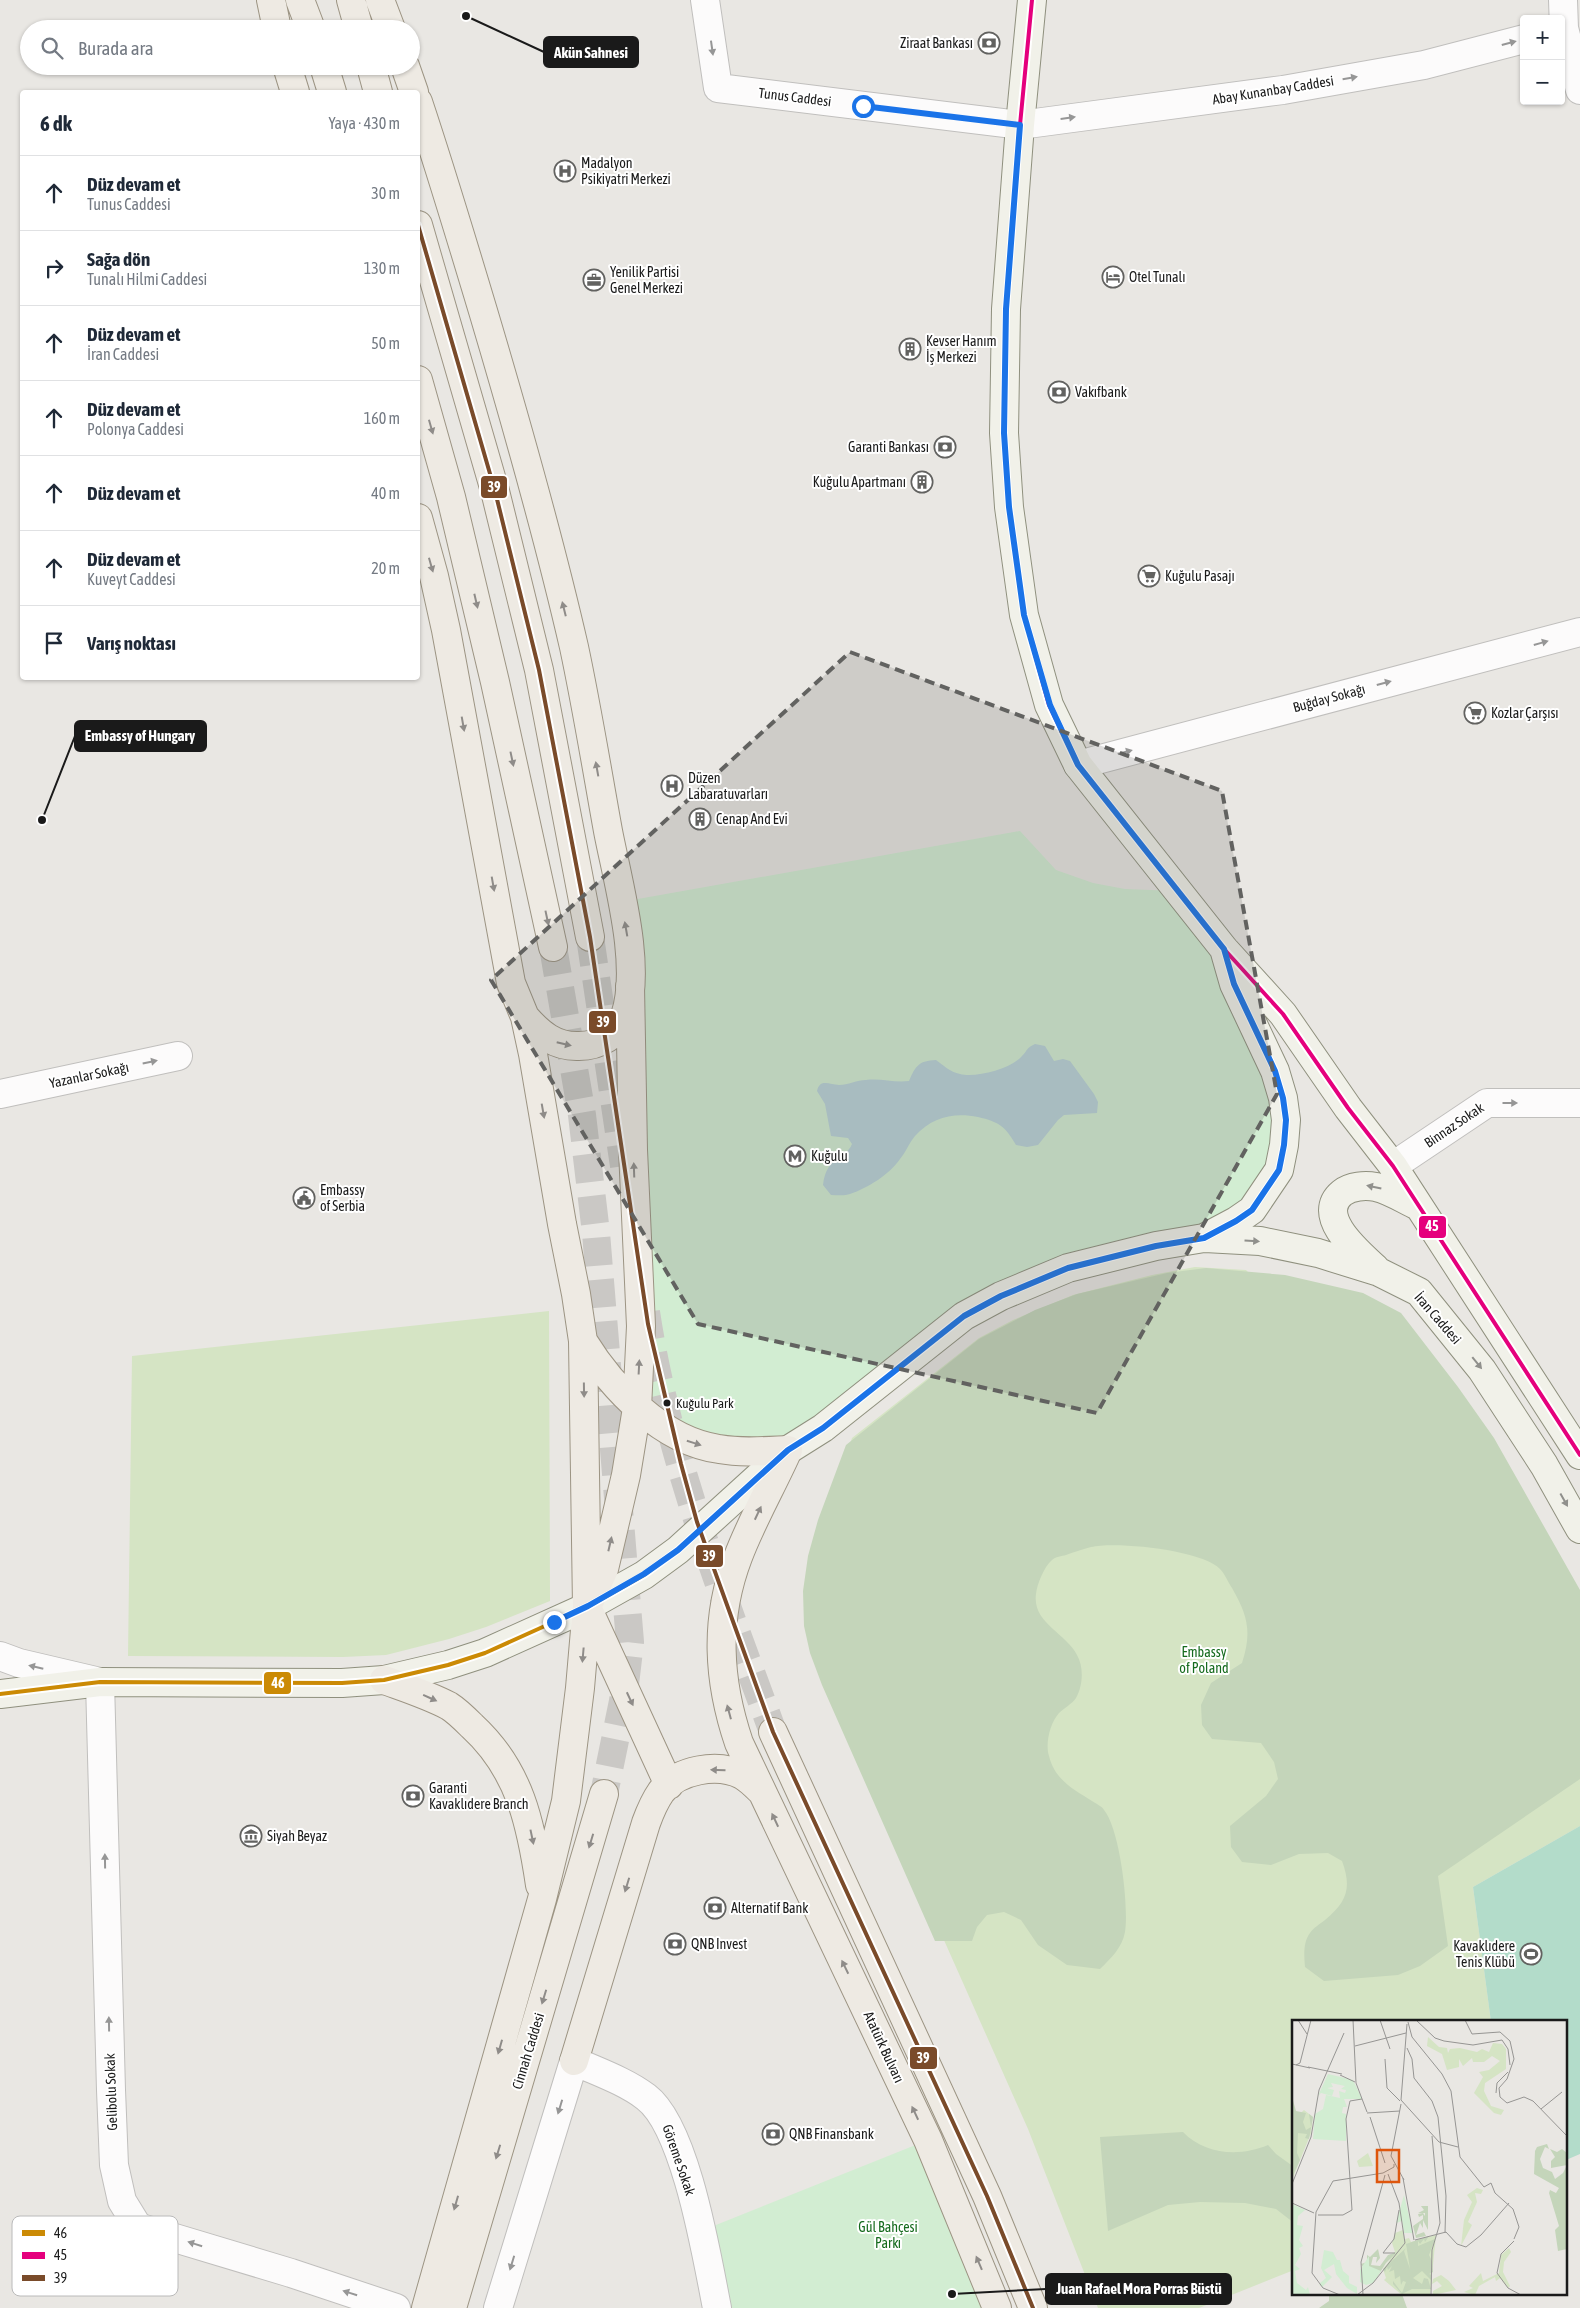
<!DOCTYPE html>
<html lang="tr">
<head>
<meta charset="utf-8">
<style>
	:root { --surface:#fff; --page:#f6f6f7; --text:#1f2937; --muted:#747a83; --line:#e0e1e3 }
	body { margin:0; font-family:"Asap Condensed",sans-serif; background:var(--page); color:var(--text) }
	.controls { position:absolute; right:15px; top:15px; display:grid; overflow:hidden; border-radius:5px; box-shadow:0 1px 4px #0004 }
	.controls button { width:45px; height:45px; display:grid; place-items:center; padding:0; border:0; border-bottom:1px solid var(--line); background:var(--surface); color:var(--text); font:25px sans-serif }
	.stop { position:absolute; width:15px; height:15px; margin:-11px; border:4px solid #1a73e8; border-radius:50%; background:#fff }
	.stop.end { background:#1a73e8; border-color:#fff; box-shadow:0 1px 5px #0008 }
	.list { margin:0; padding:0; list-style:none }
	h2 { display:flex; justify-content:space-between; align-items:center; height:65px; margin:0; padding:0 20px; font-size:21px }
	h2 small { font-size:16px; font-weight:400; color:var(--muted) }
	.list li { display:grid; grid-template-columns:32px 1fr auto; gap:15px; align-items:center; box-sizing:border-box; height:75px; padding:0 20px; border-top:1px solid var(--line) }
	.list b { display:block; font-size:19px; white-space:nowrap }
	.list p { margin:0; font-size:16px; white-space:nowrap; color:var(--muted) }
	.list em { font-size:16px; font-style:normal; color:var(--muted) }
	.icon { flex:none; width:28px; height:28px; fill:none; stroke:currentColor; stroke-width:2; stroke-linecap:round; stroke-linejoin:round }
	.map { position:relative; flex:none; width:1580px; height:2308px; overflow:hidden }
	.search { position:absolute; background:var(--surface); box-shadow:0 1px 4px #0004; left:20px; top:20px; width:400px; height:55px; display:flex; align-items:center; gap:12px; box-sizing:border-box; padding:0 18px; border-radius:28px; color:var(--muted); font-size:19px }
	.panel { position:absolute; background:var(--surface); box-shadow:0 1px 4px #0004; left:20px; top:90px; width:400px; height:590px; border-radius:5px }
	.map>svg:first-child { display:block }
	.grass { fill:#d5e4c4 }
	.forest { fill:#c4d5ba }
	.park { fill:#d2edd2 }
	.pitch { fill:#b3dcca }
	.water { fill:#b9d2d9 }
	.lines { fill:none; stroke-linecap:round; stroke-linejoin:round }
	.primary-tunnel { stroke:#cac8c5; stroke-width:28; stroke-dasharray:28 14; stroke-linecap:butt }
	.minor-casing { stroke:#c0bfbd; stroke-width:30 }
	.tertiary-casing { stroke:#c0bfbd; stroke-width:30 }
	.secondary-casing { stroke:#8f907e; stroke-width:30 }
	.primary-casing { stroke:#9c9483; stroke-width:30 }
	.minor { stroke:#fcfbfb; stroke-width:28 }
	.tertiary { stroke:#fcfbfb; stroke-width:28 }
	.secondary { stroke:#f1f1e9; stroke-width:28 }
	.primary { stroke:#eeeae3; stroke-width:28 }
	.bus-1-casing { stroke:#fff; stroke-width:8 }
	.bus-2-casing { stroke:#fff; stroke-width:8 }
	.bus-3-casing { stroke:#fff; stroke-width:8 }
	.bus-1 { stroke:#cb8a05; stroke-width:4 }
	.bus-2 { stroke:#e5007d; stroke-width:4 }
	.bus-3 { stroke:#7a4b2a; stroke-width:4 }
	.oneway { fill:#969696 }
	.oneway2 { fill:#8f8c89 }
	.oneway3 { fill:#90908c }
	.route { stroke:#1a73e8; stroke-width:6 }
	.marked { fill:#626260; fill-opacity:0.2; stroke:#626260; stroke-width:4; stroke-dasharray:10 6; stroke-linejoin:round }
	.bus-dot { fill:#1a1a1a; stroke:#fff; stroke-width:2 }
	.labels { text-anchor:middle; stroke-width:4; stroke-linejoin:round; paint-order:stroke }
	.bus-label { font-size:13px; fill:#1a1a1a; stroke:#fff; text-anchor:start }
	.poi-label { font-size:14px; fill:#1a1a1a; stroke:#fff; text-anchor:start }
	.street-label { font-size:14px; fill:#1a1a1a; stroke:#fff }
	.park-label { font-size:14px; fill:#166b1e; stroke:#fff }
	.inset-road { fill:none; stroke:#969593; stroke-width:1 }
	.view { fill:#de560d; fill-opacity:0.15; stroke:#de560d; stroke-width:2.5 }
	.inset-edge { fill:none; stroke:#1a1a1a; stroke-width:2.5 }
	.key { fill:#fff; stroke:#bababa; stroke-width:1 }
	.key-label { font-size:14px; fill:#1a1a1a }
	.leader { fill:none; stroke:#1a1a1a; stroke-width:2 }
	.callout-dot { fill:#1a1a1a; stroke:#fff; stroke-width:2 }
	.callout { fill:#1a1a1a; stroke:#1a1a1a; stroke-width:2 }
	.callout-label { font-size:15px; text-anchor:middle; font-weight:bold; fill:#fff }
	.line-badge { stroke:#fff; stroke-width:2 }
	.badge-label { font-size:14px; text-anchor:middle; font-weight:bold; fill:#fff }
</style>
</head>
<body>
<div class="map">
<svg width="1580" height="2308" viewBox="0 0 1580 2308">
	<rect width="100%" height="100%" fill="#e9e7e3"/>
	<path class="grass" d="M1195 1267 1246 1270 1580 1609V1826L1473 1887 1491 2022H1294V2270L1199 2308H1098L1028 2129 907 1857 824 1518 852 1438 979 1338 1013 1320 1073 1295 1152 1275Z
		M549 1311 550 1601 486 1627 449 1639 386 1655 343 1657 128 1656 132 1356Z"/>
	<path class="forest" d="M1206 1268 1285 1275 1363 1293 1401 1313 1458 1387 1494 1438 1580 1590V1779L1438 1876 1448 1946 1420 1966 1398 1975 1324 1981 1305 1967C1304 1956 1303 1942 1310 1933 1313 1928 1320 1924 1325 1920 1347 1902 1352 1888 1342 1861L1328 1853 1299 1854 1271 1865 1242 1862 1231 1847 1230 1826 1266 1796 1278 1779 1274 1762 1261 1743 1212 1739 1202 1725 1201 1705 1211 1683 1242 1663C1252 1632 1248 1616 1232 1588 1228 1582 1225 1574 1220 1569 1203 1550 1116 1541 1091 1547 1083 1549 1074 1552 1066 1555 1062 1556 1055 1557 1052 1560 1044 1567 1037 1584 1036 1594 1032 1623 1066 1633 1077 1655 1084 1667 1083 1686 1076 1698 1072 1704 1064 1708 1059 1713 1050 1723 1045 1744 1049 1756 1055 1780 1073 1789 1092 1801 1096 1804 1102 1806 1104 1810 1120 1829 1129 1907 1125 1932 1122 1948 1111 1958 1100 1969L1067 1965 1038 1945 1021 1920 1004 1912 987 1915 977 1927 972 1941H935L822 1685 810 1653 804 1626 803 1591 808 1556 818 1520 846 1445 979 1339 1035 1310 1077 1294 1167 1273Z
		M1183 2132C1205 2155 1240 2157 1268 2145L1276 2154 1294 2167V2223L1276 2209 1245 2203 1200 2202 1168 2205 1108 2231 1100 2137Z
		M1329 2294H1402L1407 2308H1319L1329 2301Z"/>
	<path class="park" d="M1020 831 1056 870 1093 883 1125 889 1176 891 1224 949 1286 1120 1252 1210 1032 1282 823 1428 749 1452 637 1408 621 902Z
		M928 2140 997 2308H717L701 2231Z"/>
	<path class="pitch" d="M1580 1826V2154L1566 2160V2022H1491L1473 1887Z"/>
	<path class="water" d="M1035 1044 1045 1046 1054 1061 1063 1059 1070 1061 1094 1094 1098 1102 1097 1113 1064 1115 1058 1120 1038 1145 1027 1147 1016 1145C1005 1126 999 1122 978 1117 954 1112 932 1117 915 1136 909 1143 906 1152 900 1159 890 1174 868 1188 850 1194 845 1196 837 1195 831 1195L823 1185C827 1154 845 1161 852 1144L848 1138 831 1136 825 1104 817 1091C820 1078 830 1085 839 1085 848 1085 857 1080 866 1080 881 1078 894 1083 909 1081 916 1065 919 1061 936 1060 943 1065 950 1072 960 1074 976 1078 1011 1069 1022 1056 1028 1050 1026 1048 1035 1044Z"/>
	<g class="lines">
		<path class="primary-tunnel" d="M590 937 624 1166
			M553 947 582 1115 596 1233 630 1642 623 1701 604 1794
			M646 1312C668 1457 723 1595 773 1732"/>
		<g class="minor-casing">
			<path id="minor" d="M1563 0 1564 28 1580 90
				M1020 125 1283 90 1424 65 1524 39
				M1078 765 1580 632
				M0 1094 178 1056
				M1393 1166 1487 1103H1580
				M0 1656 19 1663 100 1682 111 2090 114 2165 122 2201 138 2227 291 2273 396 2308
				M498 2308 574 2061C598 2072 625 2081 646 2097 686 2127 707 2258 717 2308"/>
		</g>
		<g class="tertiary-casing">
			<path id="tertiary" d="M705 0 718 88 1020 125"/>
		</g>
		<g class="secondary-casing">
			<path id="secondary" d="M1032 0 1020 125 1006 309 1004 433 1009 507 1024 615 1049 705 1078 765 1224 949 1283 1014 1348 1108 1393 1166 1580 1455
				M1205 1238 1260 1241 1318 1253 1379 1272 1419 1292 1482 1370 1544 1465 1580 1529
				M1375 1268C1359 1253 1314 1216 1342 1193 1351 1186 1365 1185 1376 1187 1390 1190 1405 1200 1418 1206
				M0 1694 100 1682 342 1683 384 1680 448 1665 485 1653 587 1607 644 1575 678 1550 788 1450 823 1428 964 1316 1001 1296 1068 1268 1156 1246 1204 1238 1236 1221 1252 1210 1279 1170 1284 1145 1286 1120 1283 1098 1275 1071 1234 984 1224 949"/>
		</g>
		<g class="primary-casing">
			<path id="primary" d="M271 0 277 29
				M300 0 311 29
				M351 0 359 29
				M380 0 391 29
				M287 66 295 92
				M324 66 332 92
				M371 66 378 92
				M405 66 414 92
				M418 102C441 171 462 241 483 311 516 422 548 534 574 647 587 708 597 770 608 831 618 883 642 966 625 1016 618 1035 599 1046 579 1046 555 1047 540 1034 525 1017
				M418 225 495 491 539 670 590 937
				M418 380 451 497 495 682 553 947
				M418 518 434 576 446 630 511 983 525 1017 533 1054 562 1224 576 1294 583 1341 587 1607 669 1785
				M583 1341C612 1388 662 1441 719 1449 742 1453 765 1451 788 1450 772 1486 752 1520 738 1557 714 1620 718 1681 739 1743L928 2140 997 2308
				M384 1680C406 1688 428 1695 449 1706 457 1711 465 1719 472 1726 520 1770 531 1824 540 1885
				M773 1732 987 2196 1033 2308
				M574 2061 646 1823C650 1812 654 1802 661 1792 678 1769 718 1763 742 1775 749 1779 755 1785 760 1790
				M426 2308 542 1899 566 1801 580 1688 587 1607 604 1569 626 1475 637 1408 641 1326 633 1150 630 986
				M452 2308 604 1794"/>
		</g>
		<use href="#minor" class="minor"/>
		<use href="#tertiary" class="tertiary"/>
		<use href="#secondary" class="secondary"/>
		<use href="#primary" class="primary"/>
		<g class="bus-1-casing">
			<path id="bus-1" d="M0 1694 100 1682 342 1683 384 1680 448 1665 485 1653 587 1607 644 1575 678 1550 788 1450 823 1428 964 1316 1001 1296 1068 1268 1156 1246 1204 1238 1236 1221 1252 1210 1279 1170 1284 1145 1286 1120 1283 1098 1275 1071 1234 984 1224 949"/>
		</g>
		<g class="bus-2-casing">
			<path id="bus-2" d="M1032 0 1020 125 1006 309 1004 433 1009 507 1024 615 1049 705 1078 765 1224 949 1283 1014 1348 1108 1393 1166 1580 1455"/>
		</g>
		<g class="bus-3-casing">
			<path id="bus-3" d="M418 225 495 491 539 670 590 937 648 1324 681 1464 697 1522 773 1732 987 2196 1033 2308"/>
		</g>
		<use href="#bus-1" class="bus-1"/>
		<use href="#bus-2" class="bus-2"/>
		<use href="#bus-3" class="bus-3"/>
	</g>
	<defs><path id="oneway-solid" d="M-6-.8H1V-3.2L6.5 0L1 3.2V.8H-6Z" transform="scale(1.25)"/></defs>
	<g class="oneway">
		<use href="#oneway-solid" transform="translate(1509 43) rotate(-15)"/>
		<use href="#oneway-solid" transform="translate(712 48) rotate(82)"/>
		<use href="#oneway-solid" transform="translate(1350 78) rotate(-10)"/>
		<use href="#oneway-solid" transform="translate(1068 118) rotate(-8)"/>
		<use href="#oneway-solid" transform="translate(1541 643) rotate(-16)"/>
		<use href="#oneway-solid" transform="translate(1384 683) rotate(-15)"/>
		<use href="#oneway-solid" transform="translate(1125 752) rotate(-15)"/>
		<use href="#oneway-solid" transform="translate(150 1062) rotate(-12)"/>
		<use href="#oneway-solid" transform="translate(1510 1103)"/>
		<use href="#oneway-solid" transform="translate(36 1667) rotate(-167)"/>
		<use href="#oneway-solid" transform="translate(105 1861) rotate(-91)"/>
		<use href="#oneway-solid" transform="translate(109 2024) rotate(-91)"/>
		<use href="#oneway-solid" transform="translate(560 2107) rotate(107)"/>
		<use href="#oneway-solid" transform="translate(195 2244) rotate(-163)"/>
		<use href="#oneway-solid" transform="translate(512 2263) rotate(107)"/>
		<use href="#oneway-solid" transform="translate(350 2293) rotate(-162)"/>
	</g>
	<g class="oneway2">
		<use href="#oneway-solid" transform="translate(431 427) rotate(74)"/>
		<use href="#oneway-solid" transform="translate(431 565) rotate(74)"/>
		<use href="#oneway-solid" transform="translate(476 601) rotate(77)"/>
		<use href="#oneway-solid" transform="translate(564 609) rotate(-104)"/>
		<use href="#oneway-solid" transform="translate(463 724) rotate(80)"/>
		<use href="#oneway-solid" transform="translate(512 759) rotate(78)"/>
		<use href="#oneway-solid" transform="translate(597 769) rotate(-100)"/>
		<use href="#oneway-solid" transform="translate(493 884) rotate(80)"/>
		<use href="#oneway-solid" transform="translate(547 918) rotate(78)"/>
		<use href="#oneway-solid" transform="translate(626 929) rotate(-100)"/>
		<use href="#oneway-solid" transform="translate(564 1044) rotate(13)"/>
		<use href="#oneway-solid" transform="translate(543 1111) rotate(80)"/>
		<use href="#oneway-solid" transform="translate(634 1170) rotate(-92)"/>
		<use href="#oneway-solid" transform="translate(639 1367) rotate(-87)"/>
		<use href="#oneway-solid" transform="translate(584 1390) rotate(89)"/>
		<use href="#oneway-solid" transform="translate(694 1443) rotate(17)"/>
		<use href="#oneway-solid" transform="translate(758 1513) rotate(-65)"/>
		<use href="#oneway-solid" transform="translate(610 1544) rotate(-77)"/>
		<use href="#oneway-solid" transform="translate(583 1655) rotate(95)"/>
		<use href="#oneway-solid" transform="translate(430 1698) rotate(24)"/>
		<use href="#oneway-solid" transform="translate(630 1699) rotate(65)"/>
		<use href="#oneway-solid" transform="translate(729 1712) rotate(-105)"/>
		<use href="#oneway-solid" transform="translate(718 1770) rotate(-178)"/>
		<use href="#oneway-solid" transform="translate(775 1820) rotate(-115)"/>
		<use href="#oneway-solid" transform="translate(532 1837) rotate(78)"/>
		<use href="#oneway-solid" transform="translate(591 1841) rotate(107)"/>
		<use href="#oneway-solid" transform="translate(627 1885) rotate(107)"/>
		<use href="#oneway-solid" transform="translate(845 1967) rotate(-116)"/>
		<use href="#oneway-solid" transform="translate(544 1997) rotate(107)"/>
		<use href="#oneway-solid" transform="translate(500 2047) rotate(106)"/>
		<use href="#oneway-solid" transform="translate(915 2113) rotate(-115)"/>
		<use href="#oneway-solid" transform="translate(498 2152) rotate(107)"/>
		<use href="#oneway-solid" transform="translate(456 2203) rotate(106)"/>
		<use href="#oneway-solid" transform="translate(979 2263) rotate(-113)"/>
	</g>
	<g class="oneway3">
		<use href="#oneway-solid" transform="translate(1374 1187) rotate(-168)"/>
		<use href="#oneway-solid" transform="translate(1252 1241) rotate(4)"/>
		<use href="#oneway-solid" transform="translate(1477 1363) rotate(51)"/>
		<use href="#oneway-solid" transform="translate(1564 1500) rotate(61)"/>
	</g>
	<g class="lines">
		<path class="route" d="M554 1622 588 1606 644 1574 678 1550 788 1450 823 1428 964 1316 1001 1296 1068 1268 1156 1246 1204 1238 1236 1221 1252 1210 1279 1170 1284 1145 1286 1120 1283 1098 1275 1071 1234 984 1224 949 1078 765 1050 705 1024 615 1009 507 1004 433 1006 309 1020 125 863 106"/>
	</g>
	<path class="marked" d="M850 652 1222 791 1277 1094 1097 1413 698 1324 491 980Z"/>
	<defs>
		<g id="bank-ring" transform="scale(1.125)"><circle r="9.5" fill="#fff" stroke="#626260" stroke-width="1.5"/><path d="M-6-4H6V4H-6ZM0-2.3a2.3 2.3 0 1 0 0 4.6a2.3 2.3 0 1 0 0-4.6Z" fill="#626260"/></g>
		<g id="hospital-ring" transform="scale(1.125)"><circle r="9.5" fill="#fff" stroke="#626260" stroke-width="1.5"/><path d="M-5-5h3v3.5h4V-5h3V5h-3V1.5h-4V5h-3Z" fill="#626260"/></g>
		<g id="hotel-ring" transform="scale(1.125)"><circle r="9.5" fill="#fff" stroke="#626260" stroke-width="1.5"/><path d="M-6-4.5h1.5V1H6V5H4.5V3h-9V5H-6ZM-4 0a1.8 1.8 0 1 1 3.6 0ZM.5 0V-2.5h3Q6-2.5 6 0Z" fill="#626260"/></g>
		<g id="office-ring" transform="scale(1.125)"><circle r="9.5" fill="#fff" stroke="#626260" stroke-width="1.5"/><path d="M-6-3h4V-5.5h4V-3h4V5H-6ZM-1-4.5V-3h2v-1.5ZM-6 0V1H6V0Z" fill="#626260"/></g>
		<g id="building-ring" transform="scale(1.125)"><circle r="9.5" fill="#fff" stroke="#626260" stroke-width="1.5"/><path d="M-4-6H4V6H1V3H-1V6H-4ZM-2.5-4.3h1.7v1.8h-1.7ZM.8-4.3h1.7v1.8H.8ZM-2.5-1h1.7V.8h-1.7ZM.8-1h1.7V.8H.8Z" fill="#626260"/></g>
		<g id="supermarket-ring" transform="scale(1.125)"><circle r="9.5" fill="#fff" stroke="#626260" stroke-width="1.5"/><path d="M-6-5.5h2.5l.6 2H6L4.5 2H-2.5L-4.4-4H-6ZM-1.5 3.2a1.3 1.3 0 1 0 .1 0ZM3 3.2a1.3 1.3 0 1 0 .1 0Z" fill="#626260"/></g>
		<g id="metro-ring" transform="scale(1.125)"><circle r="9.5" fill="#fff" stroke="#626260" stroke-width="1.5"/><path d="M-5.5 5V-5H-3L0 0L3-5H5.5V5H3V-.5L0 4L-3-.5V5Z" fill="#626260"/></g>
		<g id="civic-ring" transform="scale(1.125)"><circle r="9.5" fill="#fff" stroke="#626260" stroke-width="1.5"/><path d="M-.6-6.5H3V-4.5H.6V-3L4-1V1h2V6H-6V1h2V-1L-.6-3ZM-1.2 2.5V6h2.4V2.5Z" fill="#626260"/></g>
		<g id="museum-ring" transform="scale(1.125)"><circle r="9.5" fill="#fff" stroke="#626260" stroke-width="1.5"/><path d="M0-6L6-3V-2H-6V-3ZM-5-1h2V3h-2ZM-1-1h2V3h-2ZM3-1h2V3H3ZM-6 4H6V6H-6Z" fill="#626260"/></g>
		<g id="stadium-ring" transform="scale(1.125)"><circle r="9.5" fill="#fff" stroke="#626260" stroke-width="1.5"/><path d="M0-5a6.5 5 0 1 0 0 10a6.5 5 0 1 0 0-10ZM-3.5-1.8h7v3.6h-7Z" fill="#626260"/></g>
	</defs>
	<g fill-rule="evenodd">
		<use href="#bank-ring" x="989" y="43"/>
		<use href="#hospital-ring" x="565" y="171"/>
		<use href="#hotel-ring" x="1113" y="277"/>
		<use href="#office-ring" x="594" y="280"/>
		<use href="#building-ring" x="910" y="349"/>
		<use href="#bank-ring" x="1059" y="392"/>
		<use href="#bank-ring" x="945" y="447"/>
		<use href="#building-ring" x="922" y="482"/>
		<use href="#supermarket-ring" x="1149" y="576"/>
		<use href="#supermarket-ring" x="1475" y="713"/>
		<use href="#hospital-ring" x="672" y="786"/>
		<use href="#building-ring" x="700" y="819"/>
		<use href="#metro-ring" x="795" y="1156"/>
		<use href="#civic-ring" x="304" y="1198"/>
		<use href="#bank-ring" x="413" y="1796"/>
		<use href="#museum-ring" x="251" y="1836"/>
		<use href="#bank-ring" x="715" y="1908"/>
		<use href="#bank-ring" x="675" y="1944"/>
		<use href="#stadium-ring" x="1531" y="1954"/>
		<use href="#bank-ring" x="773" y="2134"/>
	</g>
	<circle class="bus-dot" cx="667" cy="1403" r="4.5"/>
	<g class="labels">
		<g class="bus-label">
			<text x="676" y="1408">Kuğulu Park</text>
		</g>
		<g class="poi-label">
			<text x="973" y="48" text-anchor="end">Ziraat Bankası</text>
			<text x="581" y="168">Madalyon<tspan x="581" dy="16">Psikiyatri Merkezi</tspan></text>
			<text x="610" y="277">Yenilik Partisi<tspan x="610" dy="16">Genel Merkezi</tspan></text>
			<text x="1129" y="282">Otel Tunalı</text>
			<text x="926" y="346">Kevser Hanım<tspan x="926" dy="16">İş Merkezi</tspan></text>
			<text x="1075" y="397">Vakıfbank</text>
			<text x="929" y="452" text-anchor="end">Garanti Bankası</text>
			<text x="906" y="487" text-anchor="end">Kuğulu Apartmanı</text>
			<text x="1165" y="581">Kuğulu Pasajı</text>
			<text x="1491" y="718">Kozlar Çarşısı</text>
			<text x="688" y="783">Düzen<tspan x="688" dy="16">Labaratuvarları</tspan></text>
			<text x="716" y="824">Cenap And Evi</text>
			<text x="811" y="1161">Kuğulu</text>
			<text x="320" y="1195">Embassy<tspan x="320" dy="16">of Serbia</tspan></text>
			<text x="429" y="1793">Garanti<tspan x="429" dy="16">Kavaklıdere Branch</tspan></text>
			<text x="267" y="1841">Siyah Beyaz</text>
			<text x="731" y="1913">Alternatif Bank</text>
			<text x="691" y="1949">QNB Invest</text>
			<text x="1515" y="1951" text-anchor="end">Kavaklıdere<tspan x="1515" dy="16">Tenis Klübü</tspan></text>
			<text x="789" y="2139">QNB Finansbank</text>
		</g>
		<g class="street-label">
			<text transform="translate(1273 90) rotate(-9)" y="5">Abay Kunanbay Caddesi</text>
			<text transform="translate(795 97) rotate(7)" y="5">Tunus Caddesi</text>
			<text transform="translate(1329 698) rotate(-15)" y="5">Buğday Sokağı</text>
			<text transform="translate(89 1075) rotate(-12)" y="5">Yazanlar Sokağı</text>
			<text transform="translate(1454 1125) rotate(-34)" y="5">Binnaz Sokak</text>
			<text transform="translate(1438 1318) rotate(49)" y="5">İran Caddesi</text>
			<text transform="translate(884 2047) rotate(65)" y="5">Atatürk Bulvarı</text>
			<text transform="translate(528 2051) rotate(-73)" y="5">Cinnah Caddesi</text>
			<text transform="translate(111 2092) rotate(-92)" y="5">Gelibolu Sokak</text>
			<text transform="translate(679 2160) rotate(71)" y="5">Göreme Sokak</text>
		</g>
		<g class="park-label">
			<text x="1204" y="1657">Embassy<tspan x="1204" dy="16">of Poland</tspan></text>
			<text x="888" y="2232">Gül Bahçesi<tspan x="888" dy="16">Parkı</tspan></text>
		</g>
	</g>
	<g transform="translate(1292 2020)">
		<rect width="275" height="275" fill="#e9e7e3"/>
		<path d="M136 17 147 27 155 28 156 33 158 29 168 28 185 32 190 29 197 32 201 23 210 24 214 29V49L193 63 192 71 199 86 212 90 209 95 202 93 182 73 191 57 187 52 197 50 208 41 200 36 192 42H181L180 38 171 46 167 39V47L155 50 150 34 135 26ZM12 90 21 97 19 113 0 160V101ZM76 133 81 146 67 147 65 141ZM185 168 191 170 189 174 183 173 185 182 176 202 180 205 169 226 172 200 180 182 175 175ZM111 210 113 219 117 218 119 222 144 215 138 275H110L92 260 94 258 91 249 98 240 97 236 103 232 100 223 103 213ZM217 228 219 232 212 242 211 252 218 266 216 268 208 258 204 261 203 257 187 266 183 275 172 272 181 268 177 266 189 253 191 261 207 253 209 235ZM149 255 157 261 164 270 141 275V271L150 266 145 261 140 264 141 259Z" fill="#d5e4c4"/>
		<path d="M0 77 4 91 14 93 11 102 14 110 19 107 17 94 21 97 17 119 13 118 15 114 6 113 5 133 8 140 2 153ZM255 124 257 129 253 127 248 139 251 148 260 152 263 159 271 153 275 145 259 148V141L263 137 258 129 265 132 270 129 275 133V229L266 231 263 210 267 206 257 173 258 170 264 173 267 168 242 154 243 131 245 127ZM129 186H136V210L131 200V208L128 203 124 215 132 212 131 210 134 216 124 218 121 206 131 199V195L127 197 126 194 131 193 133 196V193H126L132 190ZM137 216 133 222 132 219 128 224 126 221V226L143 219 137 235 140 241 141 252 137 254 140 255V261L130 251 121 258 130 264 132 258 136 259 139 269H120L110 274 101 264V261L110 273 114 262 111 261 109 265 108 256 103 259 102 250 97 252 100 246 96 250 95 247 93 252 91 249 114 228 115 233 114 228 112 231 118 249 114 224ZM86 229 88 238 84 243 85 237H81L79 245 88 246 96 235 105 232 94 243 82 262 69 244 75 242V235L78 237Z" fill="#c4d5ba"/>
		<path d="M36 54 61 60 70 79H52L55 87H51L50 93 54 94V121L21 119 23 94 31 89 34 75 48 78 47 71 53 73 54 70 49 69 53 66 39 63 41 67 35 68 42 70 40 76 29 73 26 76ZM112 175 121 213H112L110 201 104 203ZM0 184 13 190 6 196 5 205 11 206 7 220 11 226 7 228 9 234 3 245 8 249 3 251 5 263 14 270 16 267 18 275H0ZM32 230 41 232 45 240H48L51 251 57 256V263L65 267V274L55 268 44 254 42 244 32 250 40 257 30 267 27 264 34 258 29 248ZM77 236V246L89 251 81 263 74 265 68 262V250Z" fill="#d2edd2"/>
		<path class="inset-road" d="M6 0 15 14M55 0H75M61 0 64 63 75 92M88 0 98 29M124 0 143 18 152 21 181 25 210 20 216 29 218 45M173 0 180 14 208 12 218 21 222 39 215 59 207 68 208 77 215 83 232 77 241 81 275 116M116 2 120 17 150 54 159 71 168 137 192 167M63 26 114 13M115 28 120 39 122 58 140 81 146 97 154 176 153 213M93 39 95 68 108 81M0 44 18 48M4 45 8 43 19 0M16 47 50 54M48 55 63 62M204 73 205 63 216 52M109 80 115 4M109 80 147 122 166 127M109 84 99 136 112 160M249 89 270 72M75 93 108 91M78 97 93 143M96 154 107 183 113 223M111 158 122 220M0 164 19 117 27 70 52 13M192 167 199 163 203 173 221 189 227 207 222 219M0 183 22 193M26 195H51L60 190 54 99 58 81 70 79M123 220 154 212 165 224 174 227 189 215 217 183M222 221 209 234 205 253 216 268 229 275M103 233H91L102 219 107 190M48 275 31 268 20 253 24 192 41 161 91 153 102 147V144M65 275 81 263 113 223M71 275 69 242 93 155M139 275 140 230 148 203 140 116"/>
		<path class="view" d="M85 130H107V162H85Z"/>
		<rect width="275" height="275" class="inset-edge"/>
	</g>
	<rect x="12" y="2216" width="166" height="80" rx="8" class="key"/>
	<rect x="22" y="2230" width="23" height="6" fill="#cb8a05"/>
	<rect x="22" y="2252" width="23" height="7" fill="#e5007d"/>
	<rect x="22" y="2275" width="23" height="6" fill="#7a4b2a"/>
	<g class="key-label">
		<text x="54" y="2238">46</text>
		<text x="54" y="2260">45</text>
		<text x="54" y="2283">39</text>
	</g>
	<path class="leader" d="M466 16L544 52M42 820L75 736M952 2294L1046 2289"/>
	<g class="callout-dot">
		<circle cx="466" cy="16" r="5"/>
		<circle cx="42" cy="820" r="5"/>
		<circle cx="952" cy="2294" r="5"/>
	</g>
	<g class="callout">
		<rect x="544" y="37" width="94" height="30" rx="5"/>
		<rect x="75" y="721" width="131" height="30" rx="5"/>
		<rect x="1046" y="2274" width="185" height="30" rx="5"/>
	</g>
	<g class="callout-label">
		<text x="591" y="58">Akün Sahnesi</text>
		<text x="140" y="741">Embassy of Hungary</text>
		<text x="1139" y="2294">Juan Rafael Mora Porras Büstü</text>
	</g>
	<g class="line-badge">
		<rect x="480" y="475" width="28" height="24" rx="5" fill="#7a4b2a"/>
		<rect x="588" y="1010" width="29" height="24" rx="5" fill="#7a4b2a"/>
		<rect x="1418" y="1215" width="29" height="24" rx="5" fill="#e5007d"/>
		<rect x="695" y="1544" width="29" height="24" rx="5" fill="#7a4b2a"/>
		<rect x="263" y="1671" width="29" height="24" rx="5" fill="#cb8a05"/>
		<rect x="909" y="2046" width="29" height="24" rx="5" fill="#7a4b2a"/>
	</g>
	<g class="badge-label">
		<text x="494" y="492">39</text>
		<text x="603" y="1027">39</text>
		<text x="1432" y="1231">45</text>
		<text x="709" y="1561">39</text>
		<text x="278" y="1688">46</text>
		<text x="923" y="2063">39</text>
	</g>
</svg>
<div class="controls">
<button>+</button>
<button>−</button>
</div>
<div class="stop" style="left:863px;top:106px"></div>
<div class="stop end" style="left:554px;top:1622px"></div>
<div class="search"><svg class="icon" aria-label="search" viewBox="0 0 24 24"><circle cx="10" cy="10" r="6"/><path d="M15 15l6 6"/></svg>Burada ara</div>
<section class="panel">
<h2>6 dk<small>Yaya · 430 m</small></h2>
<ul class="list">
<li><svg class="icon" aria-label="ahead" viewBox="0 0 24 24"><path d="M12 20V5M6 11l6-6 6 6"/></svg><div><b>Düz devam et</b><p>Tunus Caddesi</p></div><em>30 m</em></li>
<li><svg class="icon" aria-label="right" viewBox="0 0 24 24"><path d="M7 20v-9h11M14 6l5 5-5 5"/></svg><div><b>Sağa dön</b><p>Tunalı Hilmi Caddesi</p></div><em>130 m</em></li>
<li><svg class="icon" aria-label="ahead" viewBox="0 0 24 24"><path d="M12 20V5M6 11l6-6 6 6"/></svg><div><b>Düz devam et</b><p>İran Caddesi</p></div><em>50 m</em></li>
<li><svg class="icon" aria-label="ahead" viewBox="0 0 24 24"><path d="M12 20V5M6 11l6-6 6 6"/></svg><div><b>Düz devam et</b><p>Polonya Caddesi</p></div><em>160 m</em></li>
<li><svg class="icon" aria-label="ahead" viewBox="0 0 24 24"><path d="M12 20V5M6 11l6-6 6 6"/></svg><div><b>Düz devam et</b></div><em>40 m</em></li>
<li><svg class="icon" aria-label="ahead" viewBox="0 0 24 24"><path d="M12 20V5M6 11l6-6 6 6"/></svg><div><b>Düz devam et</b><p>Kuveyt Caddesi</p></div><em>20 m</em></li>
<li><svg class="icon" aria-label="arrive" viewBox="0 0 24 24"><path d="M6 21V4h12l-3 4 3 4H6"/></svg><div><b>Varış noktası</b></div></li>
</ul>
</section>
</div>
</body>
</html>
